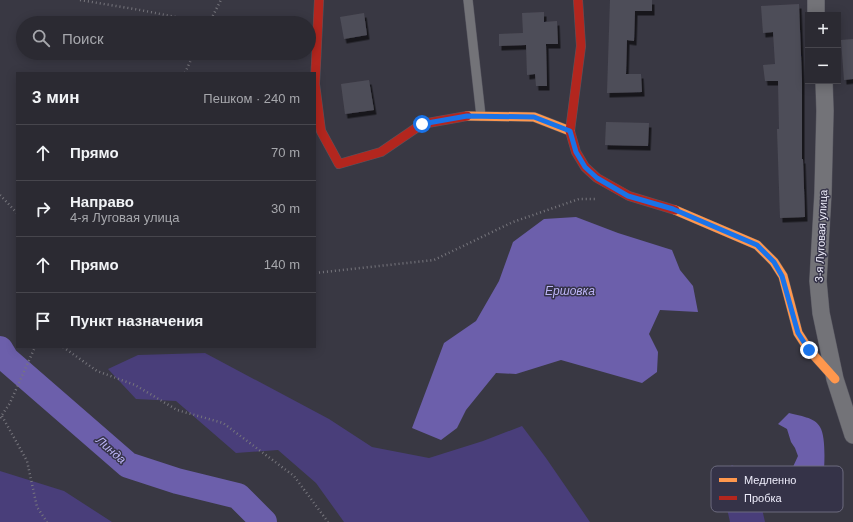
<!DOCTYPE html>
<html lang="ru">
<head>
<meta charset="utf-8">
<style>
	:root { --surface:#2b2a32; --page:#33323a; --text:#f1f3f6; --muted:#a6a7ac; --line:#47464d }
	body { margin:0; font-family:Arial,sans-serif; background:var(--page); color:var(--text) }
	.controls { position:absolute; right:12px; top:12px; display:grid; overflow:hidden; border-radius:0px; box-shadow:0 2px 10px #0003 }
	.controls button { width:36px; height:36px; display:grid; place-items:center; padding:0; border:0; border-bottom:1px solid var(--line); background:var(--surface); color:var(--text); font:20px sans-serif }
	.stop { position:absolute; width:12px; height:12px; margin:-9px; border:3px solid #1a73e8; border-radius:50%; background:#fff }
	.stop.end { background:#1a73e8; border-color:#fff; box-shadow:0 1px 4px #0008 }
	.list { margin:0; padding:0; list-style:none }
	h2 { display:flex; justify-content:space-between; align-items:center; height:52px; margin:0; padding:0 16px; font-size:17px }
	h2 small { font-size:13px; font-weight:400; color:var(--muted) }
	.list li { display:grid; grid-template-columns:26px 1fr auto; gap:12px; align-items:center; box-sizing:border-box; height:56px; padding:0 16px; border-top:1px solid var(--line) }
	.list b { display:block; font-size:15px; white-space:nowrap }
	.list p { margin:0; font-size:13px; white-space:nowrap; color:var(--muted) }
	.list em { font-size:13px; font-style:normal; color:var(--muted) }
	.icon { flex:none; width:22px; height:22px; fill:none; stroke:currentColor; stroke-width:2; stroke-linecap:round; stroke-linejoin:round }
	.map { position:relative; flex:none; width:853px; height:522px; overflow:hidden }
	.search { position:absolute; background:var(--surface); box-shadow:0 2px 10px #0003; left:16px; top:16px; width:300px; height:44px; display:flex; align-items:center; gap:10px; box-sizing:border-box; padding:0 14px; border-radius:22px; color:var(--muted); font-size:15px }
	.panel { position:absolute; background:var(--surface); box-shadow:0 2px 10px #0003; left:16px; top:72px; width:300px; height:276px; border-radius:0px }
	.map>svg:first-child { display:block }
	.green { fill:#493e7a }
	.water { fill:#6c5fab }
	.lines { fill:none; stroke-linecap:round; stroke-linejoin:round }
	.river { stroke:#6c5fab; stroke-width:26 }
	.building { fill:#4e4d58; filter:url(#shadow) }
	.lane-casing { stroke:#575660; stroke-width:10 }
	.street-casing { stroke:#575660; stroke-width:18 }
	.slow-casing { stroke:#575660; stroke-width:10 }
	.jam-casing { stroke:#575660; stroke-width:10 }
	.path { stroke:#77767d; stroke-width:2.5; stroke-dasharray:1 3; stroke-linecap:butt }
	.lane { stroke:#737378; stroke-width:9 }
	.street { stroke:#737378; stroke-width:17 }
	.slow { stroke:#ff974d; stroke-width:9 }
	.jam { stroke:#b3261e; stroke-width:9 }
	.route { stroke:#1a73e8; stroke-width:5 }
	.labels { text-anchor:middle; stroke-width:3; stroke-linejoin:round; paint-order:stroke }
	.street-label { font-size:11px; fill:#eeedfb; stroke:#353348 }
	.water-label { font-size:12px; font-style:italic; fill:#bdb5f7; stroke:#353348 }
	.key { fill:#353348; stroke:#6c6b7e; stroke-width:1 }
	.key-label { font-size:11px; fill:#eeedfb }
</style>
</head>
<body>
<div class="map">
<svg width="853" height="522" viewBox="0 0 853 522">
	<defs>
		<filter id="shadow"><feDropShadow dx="2.5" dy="4.5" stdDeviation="0" flood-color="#0009"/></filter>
	</defs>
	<rect width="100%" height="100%" fill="#393843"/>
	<path class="green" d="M205 353 329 419 372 447 429 458 483 441 522 426 546 458 590 522H344L316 483 278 450 236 453 176 401 136 399 108 369 138 355Z
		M732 465 755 478 765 522H730L720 477Z
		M0 471 64 491 112 522H0Z"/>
	<path class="water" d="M576 217 618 233 672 250 680 270 693 286 698 312 660 310 649 334 658 352 657 372 642 383 561 360 516 374 496 373 466 410 457 428 441 440 412 428 444 343 476 321 499 281 513 242 544 219Z
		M789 413C799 416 815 417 820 427 828 440 823 483 822 499L814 496C810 485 808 482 796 478L792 469 798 456 795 448 791 442 787 429 778 424Z"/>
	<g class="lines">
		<path class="river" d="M0 349 6 359 128 465 177 481 238 496 264 522"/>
	</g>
	<path class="building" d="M610 0H652V11H635L634 41 627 40 626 74H641L642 92 607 93Z
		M799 4 802 80V159H803L805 217 780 218 777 129H779L778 81H765L763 65 775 64 773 32 763 33 761 6Z
		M544 12V22L557 21 558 44H546L547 86H536L535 74 527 75 526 45 499 46V34L523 33 522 13Z
		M364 13 367 35 344 39 340 17Z
		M853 39V79L844 80 841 40Z
		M369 80 374 110 345 114 341 84Z
		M606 122 649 123 648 146 605 145Z"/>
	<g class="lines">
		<g class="lane-casing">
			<path id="lane" d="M468 0 481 116"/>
		</g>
		<g class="street-casing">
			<path id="street" d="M816 0V15
				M824 81 825 111 823 193 818 281 821 313 835 379 853 435"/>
		</g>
		<g class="slow-casing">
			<path id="slow" d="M467 116 534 117 570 131
				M675 210 757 245 774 262 783 276 798 333 809 350 835 379"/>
		</g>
		<g class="jam-casing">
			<path id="jam" d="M319 0 315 84 321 131 339 164 381 152 422 124 467 116
				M578 0 581 46 570 131 576 152 585 167 597 178 629 196 675 210"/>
		</g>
		<path class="path" d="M80 0 140 10 181 18 189 23
			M209 23 221 0
			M185 73 194 53
			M0 195 17 213
			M315 273 434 260 513 222 579 199H597
			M63 347 97 371 135 385 177 410 223 423 294 476 328 522
			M2 416 27 461 37 507 47 522
			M0 418 10 403 35 347"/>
		<use href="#lane" class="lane"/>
		<use href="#street" class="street"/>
		<use href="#slow" class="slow"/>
		<use href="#jam" class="jam"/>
	</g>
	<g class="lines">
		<path class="route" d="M422 124 467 116 534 117 570 131 576 152 585 167 597 178 628 196 673 209 757 245 774 262 782 276 798 333 809 350"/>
	</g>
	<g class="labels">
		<g class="street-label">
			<text transform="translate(821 236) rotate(-87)" y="4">3-я Луговая улица</text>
		</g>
		<g class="water-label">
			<text x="570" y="295">Ершовка</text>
			<text transform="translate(111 450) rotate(41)" y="4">Линда</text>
		</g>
	</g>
	<rect x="711" y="466" width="132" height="46" rx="6" class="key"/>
	<rect x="719" y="478" width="18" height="4" fill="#ff974d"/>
	<rect x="719" y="496" width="18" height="4" fill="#b3261e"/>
	<g class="key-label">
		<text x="744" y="484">Медленно</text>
		<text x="744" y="502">Пробка</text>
	</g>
</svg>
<div class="controls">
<button>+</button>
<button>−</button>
</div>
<div class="stop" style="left:422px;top:124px"></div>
<div class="stop end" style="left:809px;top:350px"></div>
<div class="search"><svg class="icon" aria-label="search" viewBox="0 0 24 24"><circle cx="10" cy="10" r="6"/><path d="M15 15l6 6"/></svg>Поиск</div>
<section class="panel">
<h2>3 мин<small>Пешком · 240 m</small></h2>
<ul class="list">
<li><svg class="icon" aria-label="ahead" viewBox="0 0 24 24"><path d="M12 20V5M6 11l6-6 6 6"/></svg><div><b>Прямо</b></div><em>70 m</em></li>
<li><svg class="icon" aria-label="right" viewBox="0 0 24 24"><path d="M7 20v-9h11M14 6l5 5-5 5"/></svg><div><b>Направо</b><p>4-я Луговая улица</p></div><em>30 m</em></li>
<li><svg class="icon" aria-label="ahead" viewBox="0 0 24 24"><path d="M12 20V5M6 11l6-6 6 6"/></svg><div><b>Прямо</b></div><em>140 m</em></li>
<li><svg class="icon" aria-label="arrive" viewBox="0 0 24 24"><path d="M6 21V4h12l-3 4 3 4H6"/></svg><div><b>Пункт назначения</b></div></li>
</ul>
</section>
</div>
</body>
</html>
